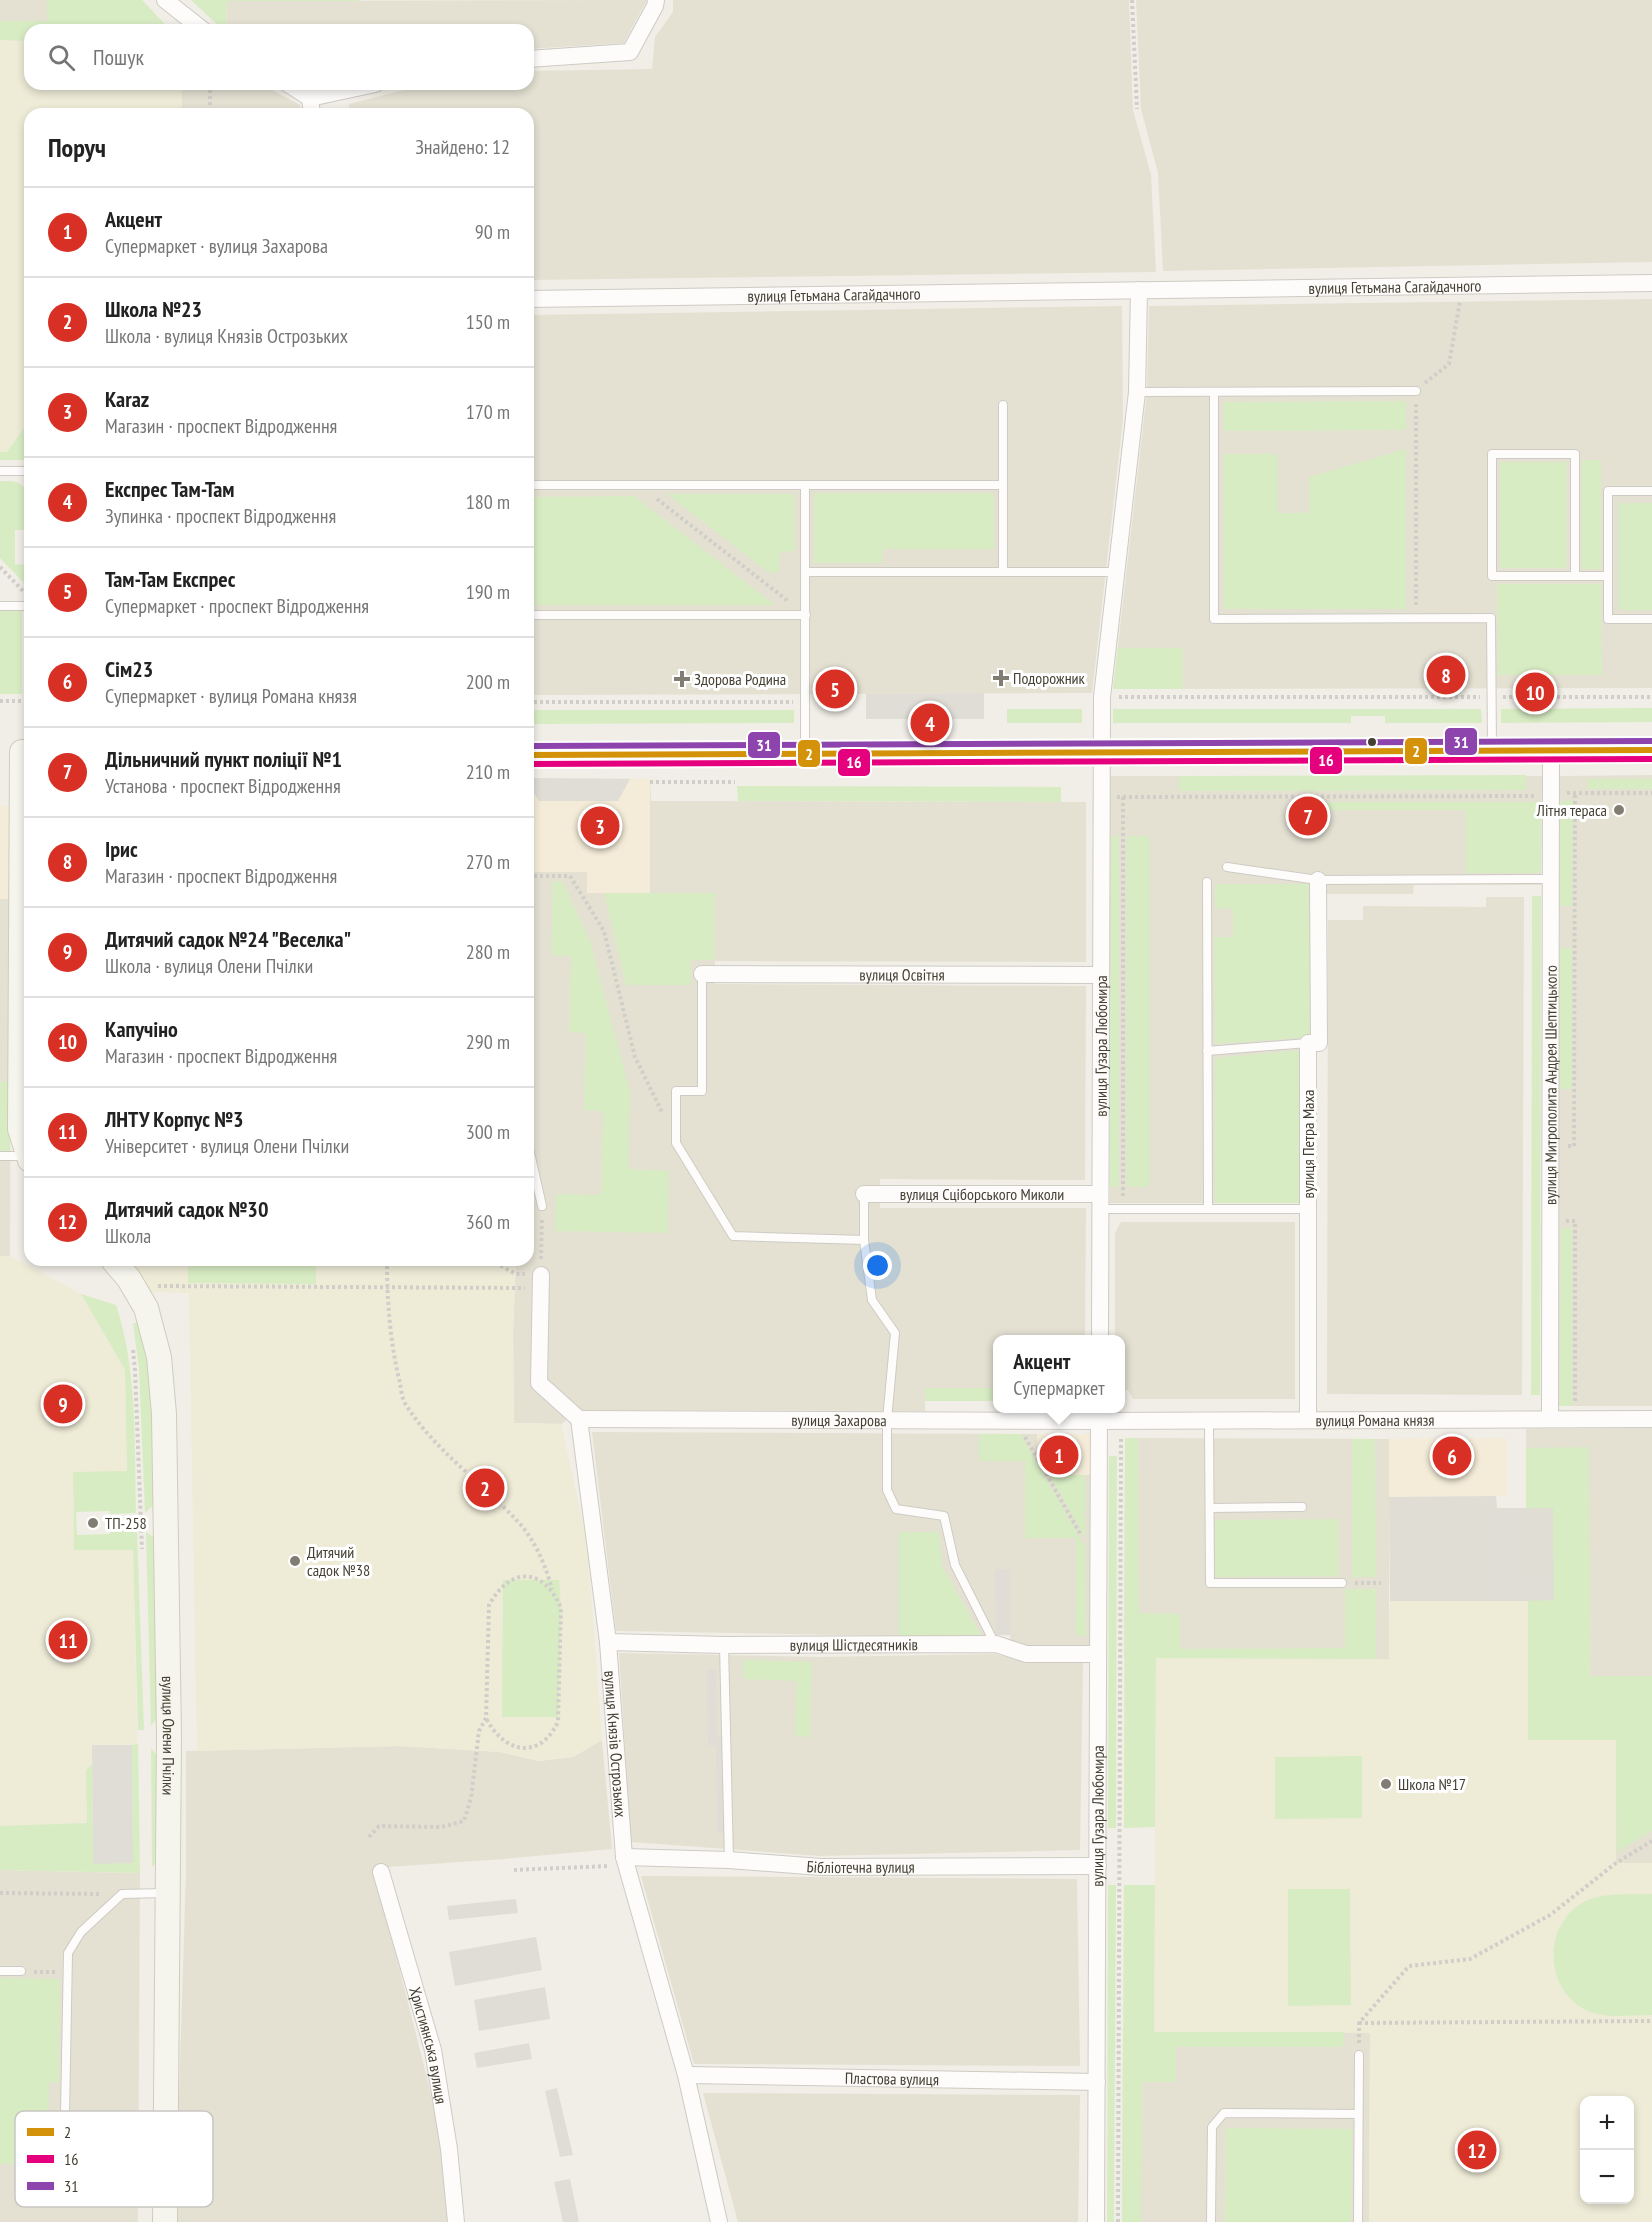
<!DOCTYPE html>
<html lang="uk">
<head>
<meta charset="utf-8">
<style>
	:root { --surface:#fff; --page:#f6f6f6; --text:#222; --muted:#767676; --line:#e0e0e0; --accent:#d93025 }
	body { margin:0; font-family:"PT Sans Narrow",sans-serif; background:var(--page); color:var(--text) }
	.controls { position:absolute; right:18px; bottom:18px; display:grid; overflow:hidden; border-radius:12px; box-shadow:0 3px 9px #0003 }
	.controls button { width:54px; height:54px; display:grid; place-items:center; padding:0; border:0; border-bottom:2px solid var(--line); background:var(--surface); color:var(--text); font:30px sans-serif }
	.you { position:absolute; left:878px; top:1266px; width:21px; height:21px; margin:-15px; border:4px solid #fff; border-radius:50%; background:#1a73e8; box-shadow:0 0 0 9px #1a73e833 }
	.badge { display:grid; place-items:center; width:39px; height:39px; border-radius:50%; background:var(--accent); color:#fff; font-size:20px; font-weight:700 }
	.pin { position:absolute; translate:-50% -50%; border:3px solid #fff; box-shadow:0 2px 6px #0006 }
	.popup { position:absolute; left:993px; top:1335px; width:132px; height:78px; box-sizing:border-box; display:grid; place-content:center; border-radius:12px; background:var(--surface); filter:drop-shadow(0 2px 4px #0005); font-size:20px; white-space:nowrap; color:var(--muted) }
	.popup b { font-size:22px; color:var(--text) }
	.popup::after { content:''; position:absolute; left:50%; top:100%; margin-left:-12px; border:12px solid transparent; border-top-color:var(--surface) }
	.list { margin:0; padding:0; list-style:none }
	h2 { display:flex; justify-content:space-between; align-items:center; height:78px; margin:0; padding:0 24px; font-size:26px }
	h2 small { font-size:20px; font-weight:400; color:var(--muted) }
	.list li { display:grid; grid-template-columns:39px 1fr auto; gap:18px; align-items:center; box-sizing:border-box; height:90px; padding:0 24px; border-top:2px solid var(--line) }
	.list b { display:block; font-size:22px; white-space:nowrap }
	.list p { margin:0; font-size:20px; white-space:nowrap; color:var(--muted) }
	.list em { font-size:20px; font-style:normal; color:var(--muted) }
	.icon { flex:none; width:33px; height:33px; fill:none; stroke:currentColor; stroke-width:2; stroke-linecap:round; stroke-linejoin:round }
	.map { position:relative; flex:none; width:1652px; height:2222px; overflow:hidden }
	.search { position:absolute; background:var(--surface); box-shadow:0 3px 9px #0003; left:24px; top:24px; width:510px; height:66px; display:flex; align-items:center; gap:15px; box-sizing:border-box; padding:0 21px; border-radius:18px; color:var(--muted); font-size:22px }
	.panel { position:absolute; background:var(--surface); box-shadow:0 3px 9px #0003; left:24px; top:108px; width:510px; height:1158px; border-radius:18px }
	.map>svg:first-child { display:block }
	.residential { fill:#e4e1d3 }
	.commercial { fill:#f4ecd8 }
	.industrial { fill:#e0ddd4 }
	.education { fill:#eeebd7; fill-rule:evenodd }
	.green { fill:#d8ecc4 }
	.parking { fill:#dfddd6 }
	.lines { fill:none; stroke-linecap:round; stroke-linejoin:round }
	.lane-casing { stroke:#cecbc4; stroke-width:10 }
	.street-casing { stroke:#cecbc4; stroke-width:18 }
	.secondary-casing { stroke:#cfccbd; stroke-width:26 }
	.path { stroke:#d1cec9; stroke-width:4; stroke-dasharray:3 3; stroke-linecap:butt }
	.lane { stroke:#fdfcfb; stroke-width:8 }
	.street { stroke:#fdfcfb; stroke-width:16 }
	.secondary { stroke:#f6f5ed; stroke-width:24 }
	.bus-1-casing { stroke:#fff; stroke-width:10 }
	.bus-2-casing { stroke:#fff; stroke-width:10 }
	.bus-3-casing { stroke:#fff; stroke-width:10 }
	.bus-1 { stroke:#d3920a; stroke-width:6 }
	.bus-2 { stroke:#e5007d; stroke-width:6 }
	.bus-3 { stroke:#8e44ad; stroke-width:6 }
	.poi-dot { fill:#817d72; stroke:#fff; stroke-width:2 }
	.bus-dot { fill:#454033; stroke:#fff; stroke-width:2 }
	.labels { text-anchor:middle; stroke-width:6; stroke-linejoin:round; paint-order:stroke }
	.street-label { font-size:16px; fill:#454033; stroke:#fff }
	.poi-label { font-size:16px; fill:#454033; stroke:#fff; text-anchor:start }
	.key { fill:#fff; stroke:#c7c6c2; stroke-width:1.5 }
	.key-label { font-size:16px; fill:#454033 }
	.line-badge { stroke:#fff; stroke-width:2 }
	.badge-label { font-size:16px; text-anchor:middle; font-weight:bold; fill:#fff }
</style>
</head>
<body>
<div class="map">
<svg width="1652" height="2222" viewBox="0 0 1652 2222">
	<rect width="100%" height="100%" fill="#f0eee6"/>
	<path class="residential" d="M0 0H142L170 30H30V41L0 40Z
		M647 0 624 43 528 49V30H226L227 1Z
		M673 0H1129L1133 110 1151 175 1156 272 528 280V114H350L349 104 427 84H528V71L652 69 655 37 673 12Z
		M1136 0H1652V262L1163 271 1158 173 1141 109Z
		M182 84H261L300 105 301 114H182Z
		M1652 299V688L1113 689 1147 392 1149 306Z
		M1122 306 1123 419 1092 693 528 695V315Z
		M1652 775V1406H1558L1560 776Z
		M1110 776H1542L1541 885H1414L1413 894H1312V1037H1302V1203H1110Z
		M528 778 650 779 651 801 1086 802V962L715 961V984L1086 986 1085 1180 880 1179V1208H1086L1085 1339 998 1340 997 1388H925V1411L580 1410 561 1424 514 1423 513 1334 516 1260H528Z
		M1486 897H1524L1522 1395 1327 1394 1328 920H1363V906L1486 907Z
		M0 899H11L10 1256H0Z
		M1121 1222H1295V1399H1133L1128 1390H1121L1120 1340 1115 1339V1233Z
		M1652 1428V1863H1616L1528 1601 1553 1600V1508H1526V1429Z
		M592 1432 1037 1434V1455L1091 1475 1092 1647H1026L1011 1642 1010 1635 899 1636 616 1631Z
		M1125 1438 1389 1439V1659L1124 1658Z
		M619 1653 821 1657 994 1654 1026 1661 1083 1662 1080 1850 820 1856 631 1842Z
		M602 1740 612 1849 503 1859 374 1868 429 2086 441 2146 449 2222H175L186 1873V1751L400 1746 500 1752 539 1761 573 1757Z
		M0 1870 140 1873 138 2222H0Z
		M641 1876 1077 1879 1080 2066 694 2064Z
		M1123 2032H1370L1369 2222H1122Z
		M703 2093 1080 2095 1078 2222H738Z"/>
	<path class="commercial" d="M528 778 650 779V893H587V872H528Z
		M0 806 11 807V899H0Z
		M1037 1434H1091V1475H1049L1037 1455Z
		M1507 1438V1496L1389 1497V1439Z"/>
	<path class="industrial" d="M1496 1496 1497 1508H1553L1554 1601H1390L1389 1497Z"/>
	<path class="education" d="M0 40 30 41V84H182V114H30V419L7 452H0Z
		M0 1256H10L81 1294 125 1370 127 1472H73L74 1549 133 1550 140 1873 0 1870Z
		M126 1260H516L513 1334 514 1423 561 1424 587 1541 602 1740 573 1757 538 1761 500 1752 400 1746 197 1751 189 1293 148 1292Z
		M1390 1601H1528V1740H1616V1863H1652V2222H1369L1370 2033 1154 2032 1156 1658 1389 1659ZM1584 2100H1630V2200H1584Z"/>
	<path class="green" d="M47 0H142L170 30H30V41L0 40V21H47Z
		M191 0H359V1H227L226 30H223Z
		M1406 401V430L1224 431V402Z
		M30 419V459L28 460H0V452H7Z
		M1406 449V609H1224V454H1277V513H1309V477Z
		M1582 460H1601V569H1582Z
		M1500 462H1567V568H1500Z
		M0 481C10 481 19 480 26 489L27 530H15V564L27 565V586L0 558Z
		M814 493H994V549H883L882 563H814Z
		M667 494H795V551L780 552 779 572H768Z
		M635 496V497L775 605H530V497Z
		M1619 503H1652V610H1619Z
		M1497 584H1601L1602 675H1498Z
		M0 611H22V694H0Z
		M1118 648H1183V689H1113Z
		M1652 708V722L1501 723V709Z
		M1007 709H1082V723H1007Z
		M1113 709H1481L1482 723H1385V716H1351V723H1113Z
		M528 710H794V723L528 724Z
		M1526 775V790L1179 791V776Z
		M1587 779H1652V789H1587Z
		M737 786 1061 787V802L738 801Z
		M1560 801H1573L1572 906H1559Z
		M1327 802H1541V873H1466V810H1327Z
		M1110 836H1119V1187H1110Z
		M1127 836H1149V1187H1127Z
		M553 881H562L590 941 630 1092 628 1169 669 1171 668 1233 555 1231 556 1194 601 1195 603 1111 584 1110 586 1033 569 1032 571 956 551 955Z
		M1215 884H1312V1037L1215 1044 1214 937H1233V909L1215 908Z
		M604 893H715V960H691V985H626Z
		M1532 896H1541L1540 1395H1531Z
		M1559 948H1572V1089H1559Z
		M1302 1050V1203H1215V1058Z
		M0 1082H10V1152H0Z
		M1561 1228H1572V1406H1560Z
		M188 1260H316V1284L188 1283Z
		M81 1294 116 1305C138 1372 134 1443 136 1513L110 1514 109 1511 76 1512 77 1535 110 1534V1531L137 1530 144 1730H138L133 1550H74L73 1472 127 1471 125 1370Z
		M133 1323H140L152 1369 156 1502 145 1513 139 1369Z
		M925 1388H997V1401H925Z
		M979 1434H1021L1085 1547 1086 1636H1076V1538H1025V1461H979Z
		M1125 1438H1138L1139 1613 1180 1614V1649L1345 1648V1589H1376V1659L1156 1658 1155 1827 1124 1828Z
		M1352 1439H1375L1376 1577H1352Z
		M1589 1447 1590 1676H1652V1831L1617 1852 1616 1740H1528V1601L1554 1600 1553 1508H1526V1448Z
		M1109 1456H1117L1116 1828H1108Z
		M1049 1475H1085V1539Z
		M1338 1519V1576L1215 1577V1520Z
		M146 1532 155 1538 159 1716 151 1726Z
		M899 1532H939L942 1566 981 1635 899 1636Z
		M503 1580H559L561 1608 558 1717H502Z
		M743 1660 812 1662 810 1737 795 1736 797 1681 743 1679Z
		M138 1744 140 1873 0 1870V1826L87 1823 86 1770 91 1765 92 1766V1823L133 1863 132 1745Z
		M151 1748 158 1757 159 1860 152 1867Z
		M1362 1756V1818L1275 1819V1757Z
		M1108 1885H1116L1114 2222H1107Z
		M1124 1885H1155L1154 2032H1344L1343 2047H1176V2082H1142L1141 2222H1122Z
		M1288 1889H1350L1351 2005 1288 2006Z
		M1652 1894V2015C1632 2015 1606 2019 1588 2011 1542 1990 1542 1921 1588 1900 1607 1892 1632 1895 1652 1894Z
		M0 1978 60 1979 59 2082 49 2083 47 2165 0 2164Z
		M1226 2128 1352 2129 1351 2222H1225Z"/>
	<path class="parking" d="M984 693V719H866V694Z
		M528 778 630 779 618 801H539L528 784Z
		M1510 1515 1511 1577 1542 1578V1597H1497L1496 1516Z
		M995 1569H1010V1635H996Z
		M707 1670H716L717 1736H725L726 1833H717L716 1746 708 1745Z
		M92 1745H132L133 1863 93 1864Z
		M516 1899 518 1913 449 1920 447 1906Z
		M536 1937 542 1970 455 1986 449 1952Z
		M545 1987 550 2019 479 2031 474 2000Z
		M529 2043 532 2059 477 2068 474 2053Z
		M557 2088 573 2155 560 2157 545 2091Z
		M570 2179 579 2222H563L554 2182Z"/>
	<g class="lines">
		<g class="lane-casing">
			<path id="lane" d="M1137 392 1416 391
				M1214 392V619L1491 618 1492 749
				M0 471H30
				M528 485H1003
				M1652 491H1608V619H1652
				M805 572H1117
				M1003 572V405
				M1575 576V454H1492V576H1608
				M0 606H30
				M528 615H806
				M805 752V485
				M1227 867 1318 880 1551 879
				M1207 882 1208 1209
				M702 974V1091H676V1143L733 1236 864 1240 872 1300 895 1333 887 1420V1490L896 1509 944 1516 955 1565 995 1644
				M1207 1051 1308 1043
				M528 1144 542 1206
				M0 1156H27
				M1100 1209H1308
				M864 1240V1194
				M1209 1420 1210 1583H1342
				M1210 1508 1302 1507
				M724 1645 729 1860
				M0 1971H21
				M64 2168 68 1953 81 1932 122 1894 165 1893
				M1211 2222 1212 2127 1224 2113 1358 2114
				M1358 2222 1359 2055"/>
		</g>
		<g class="street-casing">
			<g id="street">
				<path d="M165 0 203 30"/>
				<path d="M528 59 630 52 655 6 656 0"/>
				<path d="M288 84 310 98 312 114"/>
				<path d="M310 98 375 84"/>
				<path id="s1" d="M528 299 1652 283"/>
				<path id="s2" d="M702 974 1101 975"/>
				<path id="s3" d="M864 1194H1100"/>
				<path id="s4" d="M541 1275 539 1383 579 1419 608 1642 624 1857 686 2075 719 2222"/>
				<path id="s5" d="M1100 1340 1102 697 1137 392 1139 290"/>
				<path id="s6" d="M579 1419 1099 1421 1652 1419"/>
				<path id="s7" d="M1550 1419 1551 750"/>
				<path d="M1308 1420V1043H1319L1318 880"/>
				<path id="s8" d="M608 1642 724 1645 996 1644 1026 1654H1098"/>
				<path id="s9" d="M624 1857 729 1860 821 1867 1098 1866"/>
				<path id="s10" d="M381 1872 433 2050 449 2149 456 2222"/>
				<path id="s11" d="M686 2075 1097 2082"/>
				<path id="s12" d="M1096 2222 1099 1408"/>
			</g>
		</g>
		<g class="secondary-casing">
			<g id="secondary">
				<path d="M22 752 20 1129 30 1160"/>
				<path d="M528 755 1652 750"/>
				<path id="s13" d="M113 1260 129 1279 146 1308 159 1357 164 1414 169 1736 165 2222"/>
			</g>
		</g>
		<path class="path" d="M1132 0 1137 109
			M210 84V114
			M1425 383 1449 364 1460 301
			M1416 404V607
			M657 499 788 601
			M0 567 24 592
			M1119 697H1480
			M1503 697H1652
			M0 701H30
			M528 702H793
			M650 782H735
			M1567 793H1652
			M1117 797 1536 796
			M1123 797V1197
			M528 876H570L604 931 635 1057 662 1112
			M1568 1146H1574L1575 793
			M1566 1221H1575V1402
			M541 1259 542 1219
			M387 1260C387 1301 390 1343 400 1383 401 1390 402 1399 406 1405 435 1451 484 1484 520 1524 536 1542 546 1567 552 1589
			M490 1260 516 1274H525
			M158 1286 525 1288
			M133 1350 135 1370 142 1549
			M1025 1437 1081 1535
			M1355 1583H1381
			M369 1837 379 1826 441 1827 464 1821 471 1798 479 1731 486 1718 489 1605C510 1567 543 1566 561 1608L558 1722C539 1761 504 1753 486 1718
			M514 1870 609 1866
			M0 1893 101 1894
			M34 1972H56
			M1359 2023 1652 2021
			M1359 2043V2023L1409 1966 1470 1959 1550 1915 1616 1863 1652 1841
			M1118 2222 1121 1436"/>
		<use href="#lane" class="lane"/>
		<use href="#street" class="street"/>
		<use href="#secondary" class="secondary"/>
		<g class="bus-1-casing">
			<path id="bus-1" d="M528 755 1652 750"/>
		</g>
		<g class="bus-2-casing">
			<path id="bus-2" d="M528 764 1652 759"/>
		</g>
		<g class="bus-3-casing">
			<path id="bus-3" d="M528 746 1652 741"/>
		</g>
		<use href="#bus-1" class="bus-1"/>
		<use href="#bus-2" class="bus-2"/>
		<use href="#bus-3" class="bus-3"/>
	</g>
	<g class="poi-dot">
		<path d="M998 669h6v6h6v6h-6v6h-6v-6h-6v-6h6z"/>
		<path d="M679 670h6v6h6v6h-6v6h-6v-6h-6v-6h6z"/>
		<circle cx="1619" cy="810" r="6"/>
		<circle cx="93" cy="1523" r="6"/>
		<circle cx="295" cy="1561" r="6"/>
		<circle cx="1386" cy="1784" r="6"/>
	</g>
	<circle class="bus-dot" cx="1372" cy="742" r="5"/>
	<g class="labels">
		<g class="street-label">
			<text dy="6" stroke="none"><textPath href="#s1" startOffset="867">вулиця Гетьмана Сагайдачного</textPath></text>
			<text dy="6" stroke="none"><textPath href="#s1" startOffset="306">вулиця Гетьмана Сагайдачного</textPath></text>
			<text dy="6" stroke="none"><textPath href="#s2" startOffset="200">вулиця Освітня</textPath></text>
			<text dy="6" stroke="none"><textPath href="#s5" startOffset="294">вулиця Гузара Любомира</textPath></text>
			<text dy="6" stroke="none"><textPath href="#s7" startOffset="334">вулиця Митрополита Андрея Шептицького</textPath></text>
			<text transform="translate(1308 1144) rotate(-90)" y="6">вулиця Петра Маха</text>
			<text dy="6" stroke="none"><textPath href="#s3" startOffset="118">вулиця Сціборського Миколи</textPath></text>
			<text dy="6" stroke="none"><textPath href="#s6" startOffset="260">вулиця Захарова</textPath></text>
			<text dy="6" stroke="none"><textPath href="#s6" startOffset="796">вулиця Романа князя</textPath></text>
			<text dy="6" stroke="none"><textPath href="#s8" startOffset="246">вулиця Шістдесятників</textPath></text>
			<text dy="6" stroke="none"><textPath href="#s13" startOffset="488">вулиця Олени Пчілки</textPath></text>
			<text dy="6" stroke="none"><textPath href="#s4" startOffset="489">вулиця Князів Острозьких</textPath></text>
			<text dy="6" stroke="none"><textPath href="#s12" startOffset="406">вулиця Гузара Любомира</textPath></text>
			<text dy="6" stroke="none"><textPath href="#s9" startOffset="237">Бібліотечна вулиця</textPath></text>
			<text dy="6" stroke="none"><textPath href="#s10" startOffset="180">Християнська вулиця</textPath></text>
			<text dy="6" stroke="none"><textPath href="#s11" startOffset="206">Пластова вулиця</textPath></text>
		</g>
		<g class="poi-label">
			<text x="1013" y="684">Подорожник</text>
			<text x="694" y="685">Здорова Родина</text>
			<text x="1607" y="816" text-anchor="end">Літня тераса</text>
			<text x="105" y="1529">ТП-258</text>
			<text x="307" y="1558">Дитячий<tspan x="307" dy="18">садок №38</tspan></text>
			<text x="1398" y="1790">Школа №17</text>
		</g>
	</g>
	<rect x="15" y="2111" width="198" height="96" rx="9" class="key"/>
	<rect x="27" y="2128" width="27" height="8" fill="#d3920a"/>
	<rect x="27" y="2155" width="27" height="8" fill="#e5007d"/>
	<rect x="27" y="2182" width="27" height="8" fill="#8e44ad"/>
	<g class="key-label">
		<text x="64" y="2138">2</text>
		<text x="64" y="2165">16</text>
		<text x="64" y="2192">31</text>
	</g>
	<g class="line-badge">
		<rect x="1444" y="727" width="34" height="29" rx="6" fill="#8e44ad"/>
		<rect x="747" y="731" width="34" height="28" rx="6" fill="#8e44ad"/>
		<rect x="1404" y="737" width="24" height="28" rx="6" fill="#d3920a"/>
		<rect x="797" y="739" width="24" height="29" rx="6" fill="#d3920a"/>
		<rect x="1309" y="746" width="34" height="29" rx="6" fill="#e5007d"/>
		<rect x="837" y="748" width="34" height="29" rx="6" fill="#e5007d"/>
	</g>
	<g class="badge-label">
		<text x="1461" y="748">31</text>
		<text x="764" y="751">31</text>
		<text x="1416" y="757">2</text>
		<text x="809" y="760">2</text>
		<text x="1326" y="766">16</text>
		<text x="854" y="768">16</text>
	</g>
</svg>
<div class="controls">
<button>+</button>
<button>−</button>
</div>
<div class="you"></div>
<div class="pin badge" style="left:1059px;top:1455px">1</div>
<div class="popup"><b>Акцент</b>Супермаркет</div>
<div class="pin badge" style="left:485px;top:1488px">2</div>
<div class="pin badge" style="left:600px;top:826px">3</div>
<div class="pin badge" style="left:930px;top:723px">4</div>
<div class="pin badge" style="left:835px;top:689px">5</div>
<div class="pin badge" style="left:1452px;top:1456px">6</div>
<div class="pin badge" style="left:1308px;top:816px">7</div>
<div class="pin badge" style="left:1446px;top:675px">8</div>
<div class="pin badge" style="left:63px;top:1404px">9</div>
<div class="pin badge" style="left:1535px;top:692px">10</div>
<div class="pin badge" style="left:68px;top:1640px">11</div>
<div class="pin badge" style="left:1477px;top:2150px">12</div>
<div class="search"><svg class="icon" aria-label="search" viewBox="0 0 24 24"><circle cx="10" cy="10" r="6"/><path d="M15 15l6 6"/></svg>Пошук</div>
<section class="panel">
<h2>Поруч<small>Знайдено: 12</small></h2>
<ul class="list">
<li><span class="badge">1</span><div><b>Акцент</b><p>Супермаркет · вулиця Захарова</p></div><em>90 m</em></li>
<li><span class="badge">2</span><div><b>Школа №23</b><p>Школа · вулиця Князів Острозьких</p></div><em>150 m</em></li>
<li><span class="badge">3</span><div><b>Karaz</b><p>Магазин · проспект Відродження</p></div><em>170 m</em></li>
<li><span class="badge">4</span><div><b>Експрес Там-Там</b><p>Зупинка · проспект Відродження</p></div><em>180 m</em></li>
<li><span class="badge">5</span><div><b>Там-Там Експрес</b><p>Супермаркет · проспект Відродження</p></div><em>190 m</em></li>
<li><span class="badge">6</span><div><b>Сім23</b><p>Супермаркет · вулиця Романа князя</p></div><em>200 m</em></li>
<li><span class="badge">7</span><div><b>Дільничний пункт поліції №1</b><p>Установа · проспект Відродження</p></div><em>210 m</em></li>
<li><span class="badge">8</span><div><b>Ірис</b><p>Магазин · проспект Відродження</p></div><em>270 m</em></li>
<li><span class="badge">9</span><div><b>Дитячий садок №24 &quot;Веселка&quot;</b><p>Школа · вулиця Олени Пчілки</p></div><em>280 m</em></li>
<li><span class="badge">10</span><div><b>Капучіно</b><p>Магазин · проспект Відродження</p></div><em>290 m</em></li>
<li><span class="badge">11</span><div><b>ЛНТУ Корпус №3</b><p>Університет · вулиця Олени Пчілки</p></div><em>300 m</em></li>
<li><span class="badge">12</span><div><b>Дитячий садок №30</b><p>Школа</p></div><em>360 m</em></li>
</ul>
</section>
</div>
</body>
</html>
